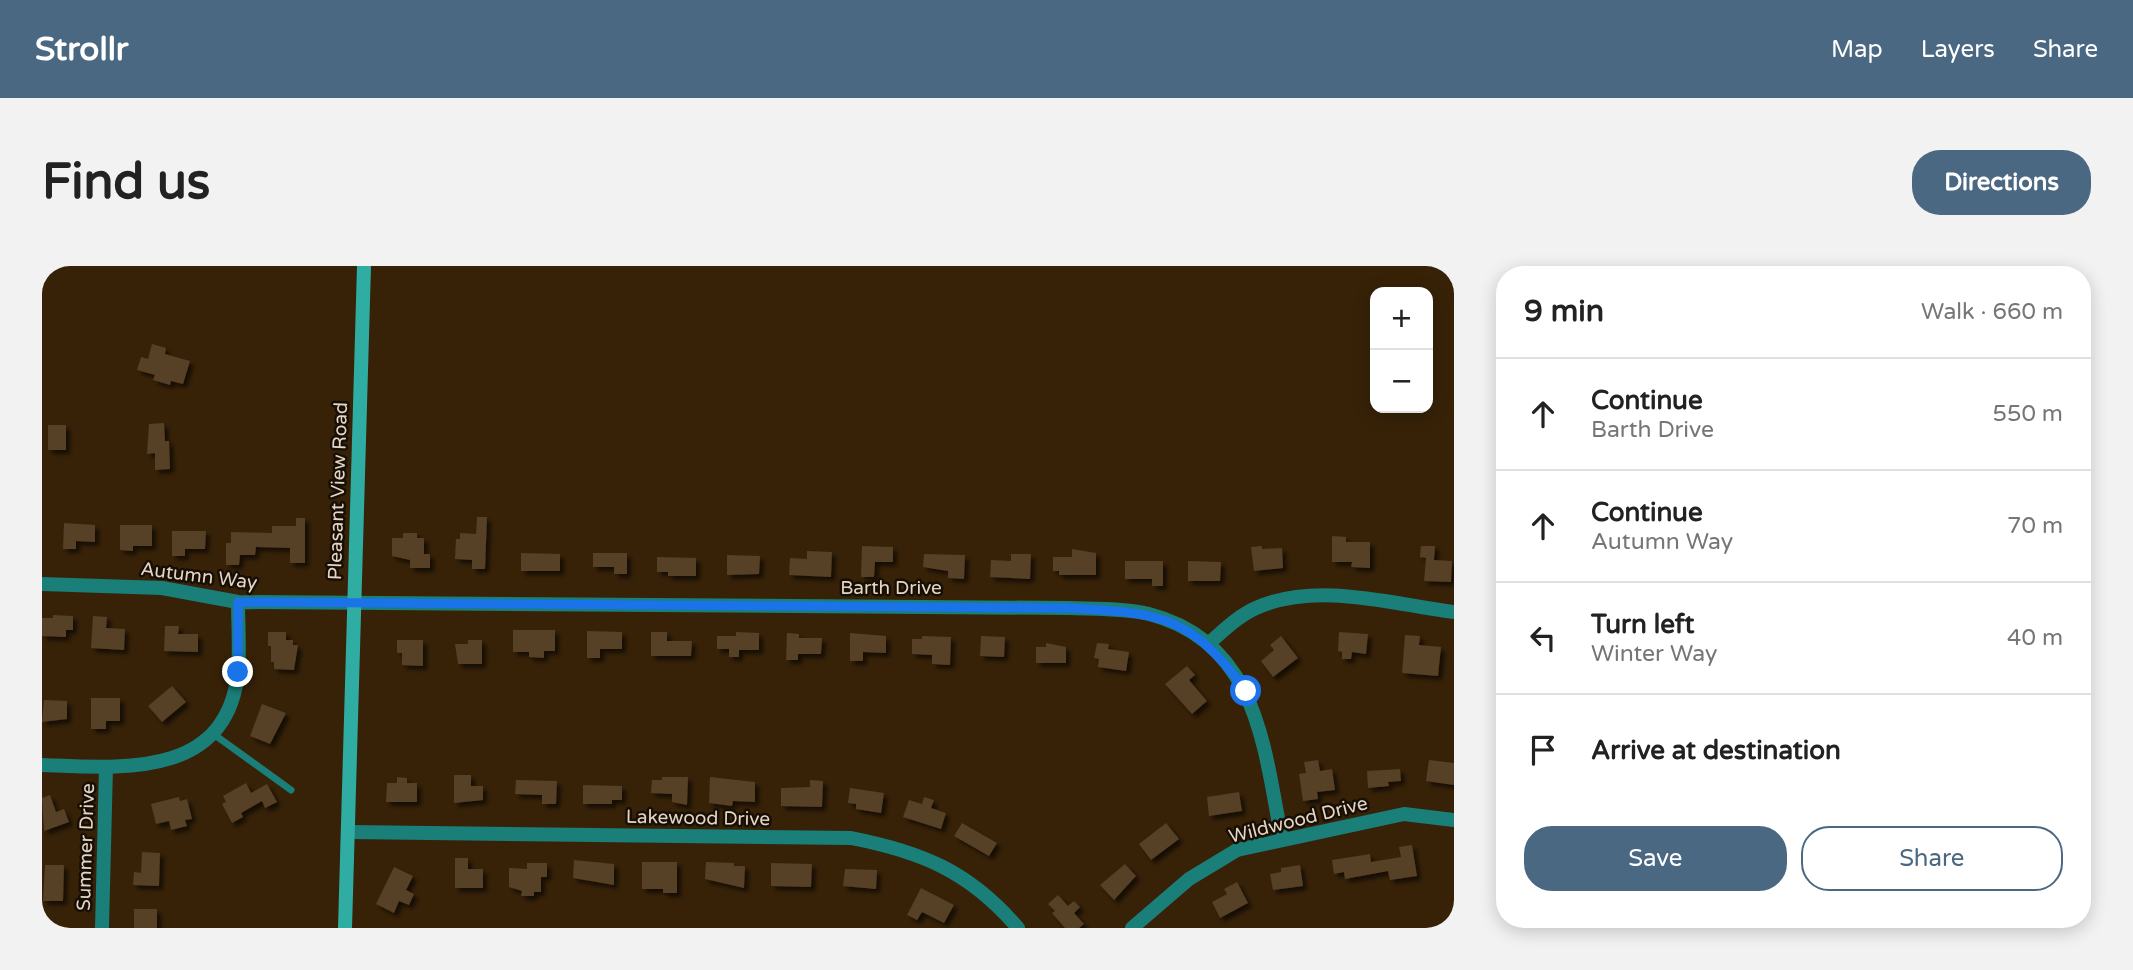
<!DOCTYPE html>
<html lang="en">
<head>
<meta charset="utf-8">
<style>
	:root { --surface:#fff; --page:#f2f2f2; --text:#222; --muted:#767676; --line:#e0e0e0; --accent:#4b6883 }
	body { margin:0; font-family:"Varela Round",sans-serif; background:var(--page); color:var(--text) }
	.controls { position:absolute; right:21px; top:21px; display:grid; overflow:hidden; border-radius:14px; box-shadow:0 4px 18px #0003 }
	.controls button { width:63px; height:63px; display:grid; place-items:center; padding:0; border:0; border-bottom:2px solid var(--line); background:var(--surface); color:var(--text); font:35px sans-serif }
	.stop { position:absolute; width:21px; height:21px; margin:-16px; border:5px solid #1a73e8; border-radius:50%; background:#fff }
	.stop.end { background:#1a73e8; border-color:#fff; box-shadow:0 2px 7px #0008 }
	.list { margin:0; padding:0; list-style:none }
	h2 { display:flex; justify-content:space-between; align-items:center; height:91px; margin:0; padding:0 28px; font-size:30px }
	h2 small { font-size:23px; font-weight:400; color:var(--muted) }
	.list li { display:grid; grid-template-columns:46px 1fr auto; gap:21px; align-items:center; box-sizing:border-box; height:112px; padding:0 28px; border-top:2px solid var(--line) }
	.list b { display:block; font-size:26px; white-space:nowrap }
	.list p { margin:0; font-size:23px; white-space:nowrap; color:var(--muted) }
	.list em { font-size:23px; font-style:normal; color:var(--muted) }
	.actions { display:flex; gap:14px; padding:21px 28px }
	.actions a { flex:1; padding:16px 0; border:2px solid var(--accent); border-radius:28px; text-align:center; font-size:24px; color:var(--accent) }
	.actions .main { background:var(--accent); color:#fff }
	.icon { flex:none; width:38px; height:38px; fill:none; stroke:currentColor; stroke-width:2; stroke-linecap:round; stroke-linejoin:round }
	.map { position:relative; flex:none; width:1412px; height:662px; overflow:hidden; border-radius:28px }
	header { display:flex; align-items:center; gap:42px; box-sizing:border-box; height:98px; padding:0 35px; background:var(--accent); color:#fff }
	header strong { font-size:33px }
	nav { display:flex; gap:38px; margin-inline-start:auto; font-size:24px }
	.intro { display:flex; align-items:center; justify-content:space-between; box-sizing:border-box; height:168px; padding:0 42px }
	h1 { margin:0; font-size:49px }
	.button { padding:18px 32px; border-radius:28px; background:var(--accent); color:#fff; font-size:24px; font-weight:700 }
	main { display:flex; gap:42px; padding:0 42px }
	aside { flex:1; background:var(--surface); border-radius:28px; box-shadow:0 4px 18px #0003 }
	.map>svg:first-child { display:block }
	.building { fill:#563f26; filter:url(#shadow) }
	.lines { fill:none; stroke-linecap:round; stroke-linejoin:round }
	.lane { stroke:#197f78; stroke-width:7 }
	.street { stroke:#197f78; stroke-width:14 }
	.secondary { stroke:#2fada3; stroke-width:14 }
	.route { stroke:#1a73e8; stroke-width:9 }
	.labels { text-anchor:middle; stroke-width:5; stroke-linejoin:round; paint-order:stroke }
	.street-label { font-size:19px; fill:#e4d5c7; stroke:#170e04 }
</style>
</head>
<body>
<header>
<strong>Strollr</strong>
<nav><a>Map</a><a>Layers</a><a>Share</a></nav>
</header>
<div class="intro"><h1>Find us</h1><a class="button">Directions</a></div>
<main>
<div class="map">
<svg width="1412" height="662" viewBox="0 0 1412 662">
	<defs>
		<filter id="shadow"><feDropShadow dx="4" dy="4" stdDeviation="2" flood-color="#0009"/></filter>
	</defs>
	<rect width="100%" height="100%" fill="#372208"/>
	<path class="building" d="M110 78 124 82 123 88 148 95 141 118 129 115 128 119 111 114 113 109 95 104 99 91 106 93Z
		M122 157 123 175H127L128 203 113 204V187L105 188 107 158Z
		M6 159H24V184H6Z
		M435 251H445L443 303H430V294L413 293 414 273H418V267L434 268Z
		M254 252H263V297H248V282L214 281 213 289H198L197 299H184V277H189V266L230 267V260H254Z
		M22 257 53 259V276L34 275V283H21Z
		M78 259H110V280H91V285L78 284Z
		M130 265H164L163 283H143V290H130Z
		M361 267H375V272H382V288H388V302H368V294L350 290V272H361Z
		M1290 270 1304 271V276H1328V302L1309 301 1310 296H1290Z
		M820 280 851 281V296H833L832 311H819Z
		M1220 280V283L1240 282 1241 302 1212 305 1209 281Z
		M1379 280H1393L1392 294 1410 295 1409 316 1382 315 1384 292 1378 291Z
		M1030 283 1054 287V309H1017V305H1011V291H1030Z
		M765 285 790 286 789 311 747 309 748 292 765 293Z
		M479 287 518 288V305H479Z
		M551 287H585V308H572V301H551Z
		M882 288 923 289 922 313 906 312V305L881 301Z
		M969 288H989L988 313 948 311 949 294 969 295Z
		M685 289 718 290 717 308 685 309Z
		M615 291 654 292V310H626V306H615Z
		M1083 295H1121V320H1110V313H1083Z
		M1146 295 1179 296 1178 315H1146Z
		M11 349 31 350V364H24V371L0 370V352H11Z
		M51 350 65 351 64 362 83 363 82 384 49 382Z
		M123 360H137L136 368H156V386L122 385Z
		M471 364H513V385H502V392L487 391V386H471Z
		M545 365 580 366V383H558V392H545Z
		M226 366H244V374H251V379H256L252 404 232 403V396H229V380H226Z
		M609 366H625V375H650L649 390H609Z
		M694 366 717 367V384H697V391H687V383H675V370H694Z
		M1297 366 1326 368 1324 388 1310 386 1309 393H1300V386L1296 385Z
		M745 367 757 368V372H780L779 388H756V394H744Z
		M808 367 844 370V387L821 386V395H808Z
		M1363 369 1378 370 1377 379 1399 381 1396 410 1360 407Z
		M880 370 909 371 908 399 890 398V389L870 388V373H880Z
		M939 370 963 371 962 391 938 390Z
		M1239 370 1256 392 1231 411 1219 395 1232 384 1228 379Z
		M355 374H381V400L360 399V387H355Z
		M426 374H440V398H416L413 378H426Z
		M1004 377 1024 381V397H994V381H1004Z
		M1055 377 1067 378 1066 383 1087 386 1084 405 1056 401 1057 393 1052 392Z
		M1145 400 1153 409 1147 414 1165 435 1150 448 1123 418Z
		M130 420 144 436 120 456 106 440Z
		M49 432H78V455H64V463H49Z
		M2 434 25 435V453L0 456Z
		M220 438 244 447 228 478 208 470Z
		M1276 494 1278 505 1290 503 1293 524 1275 526 1276 533 1261 535 1257 508 1264 507 1262 496Z
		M1387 494 1412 497V519L1384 515Z
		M1358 503 1359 515 1346 516 1347 520 1326 522 1325 505Z
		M412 509H429V520H441V534L412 537Z
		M355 511 365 512V517H375V536H344L345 517H355Z
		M620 511H646L645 539 630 536V528L609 527 610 514H620Z
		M668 511 713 516V536L691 535 690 540 667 537Z
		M474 514 515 515 514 538H500V529L473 528Z
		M768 514 781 515 780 541 739 540V522L768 521Z
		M204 517 209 527 225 518 235 536 223 542 220 535 199 547 201 551 190 557 180 538 184 536 181 530Z
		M541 519 580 520V534H570V538H541Z
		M808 522 842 527 839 547 814 543V538L806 537Z
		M1197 526 1200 545 1167 550 1165 531Z
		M8 529 14 546 22 543 27 556 2 565 0 532Z
		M137 531 138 535 145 533 150 553 143 554 145 560 129 564 127 555 114 558 109 538Z
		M882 531 892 534 889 542 904 547 899 563 861 551 867 534 880 538Z
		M920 557 955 577 947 590 912 570Z
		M1124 557 1137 573 1109 594 1097 578Z
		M1370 579 1375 610 1348 614 1346 605 1303 613 1302 606 1292 608 1290 594 1328 588 1329 596 1359 591 1357 581Z
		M100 586 118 587 117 620 91 619 92 606 99 607Z
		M413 592H426V603H441V622H413Z
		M532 594 572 598V619L531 612Z
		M600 596H635V627H621V623H600Z
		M664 596 692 597V600H703L702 622 663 613Z
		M485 597H505V611H499V626H492V630H479L480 625 467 621V602L485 603Z
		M729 597 770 598 769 621 729 620Z
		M1083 598 1094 610 1072 634 1058 619Z
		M3 599H22L21 635H1Z
		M1258 599 1261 620 1231 624 1228 608 1239 606V602Z
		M352 601 371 610 364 624 372 628 367 639 357 635 352 647 334 638Z
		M803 603 835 604 834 623 801 620Z
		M1195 616 1206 637 1178 652 1170 636 1185 628 1182 623Z
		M879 622 912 639 902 657 880 646 875 654 865 649Z
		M1016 629 1026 640 1032 635 1038 641 1032 647 1042 658 1037 662H1023L1010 647 1013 645 1006 638Z
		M92 643H115V662H92Z"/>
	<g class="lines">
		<path class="lane" d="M170 467 249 524"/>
		<path class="street" d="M0 318 120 322 196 336 1027 342C1053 343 1082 342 1107 348 1216 376 1222 482 1240 574
			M1166 378C1181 365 1196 350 1214 342 1274 315 1350 338 1412 346
			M0 499C79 502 185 513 196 406 198 383 196 359 196 336
			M307 566 809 572C881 586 928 606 976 662
			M60 662 64 501
			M1090 662 1147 613 1195 584 1362 548 1412 554"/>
		<path class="secondary" d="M303 662 322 0"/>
	</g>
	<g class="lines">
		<path class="route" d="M196 406V336L1027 342C1117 347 1148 348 1204 425"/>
	</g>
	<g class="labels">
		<g class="street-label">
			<text transform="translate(295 225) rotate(-88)" y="7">Pleasant View Road</text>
			<text transform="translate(157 309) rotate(7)" y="7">Autumn Way</text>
			<text x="849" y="328">Barth Drive</text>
			<text transform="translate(656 551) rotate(1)" y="7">Lakewood Drive</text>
			<text transform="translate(1256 553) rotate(-14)" y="7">Wildwood Drive</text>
			<text transform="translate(43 581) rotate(-88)" y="7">Summer Drive</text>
		</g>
	</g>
</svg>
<div class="controls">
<button>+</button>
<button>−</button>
</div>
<div class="stop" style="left:1204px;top:425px"></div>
<div class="stop end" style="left:196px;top:406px"></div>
</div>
<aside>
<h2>9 min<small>Walk · 660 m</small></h2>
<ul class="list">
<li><svg class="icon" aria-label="ahead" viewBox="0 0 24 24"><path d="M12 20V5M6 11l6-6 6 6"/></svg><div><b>Continue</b><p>Barth Drive</p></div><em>550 m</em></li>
<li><svg class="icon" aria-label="ahead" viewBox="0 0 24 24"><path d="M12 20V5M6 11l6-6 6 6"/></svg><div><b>Continue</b><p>Autumn Way</p></div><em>70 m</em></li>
<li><svg class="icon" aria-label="left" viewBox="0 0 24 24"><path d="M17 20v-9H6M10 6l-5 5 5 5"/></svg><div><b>Turn left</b><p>Winter Way</p></div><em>40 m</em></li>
<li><svg class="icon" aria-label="arrive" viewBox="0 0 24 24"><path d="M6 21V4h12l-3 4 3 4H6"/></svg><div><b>Arrive at destination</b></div></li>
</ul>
<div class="actions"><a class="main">Save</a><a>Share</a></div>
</aside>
</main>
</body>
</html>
